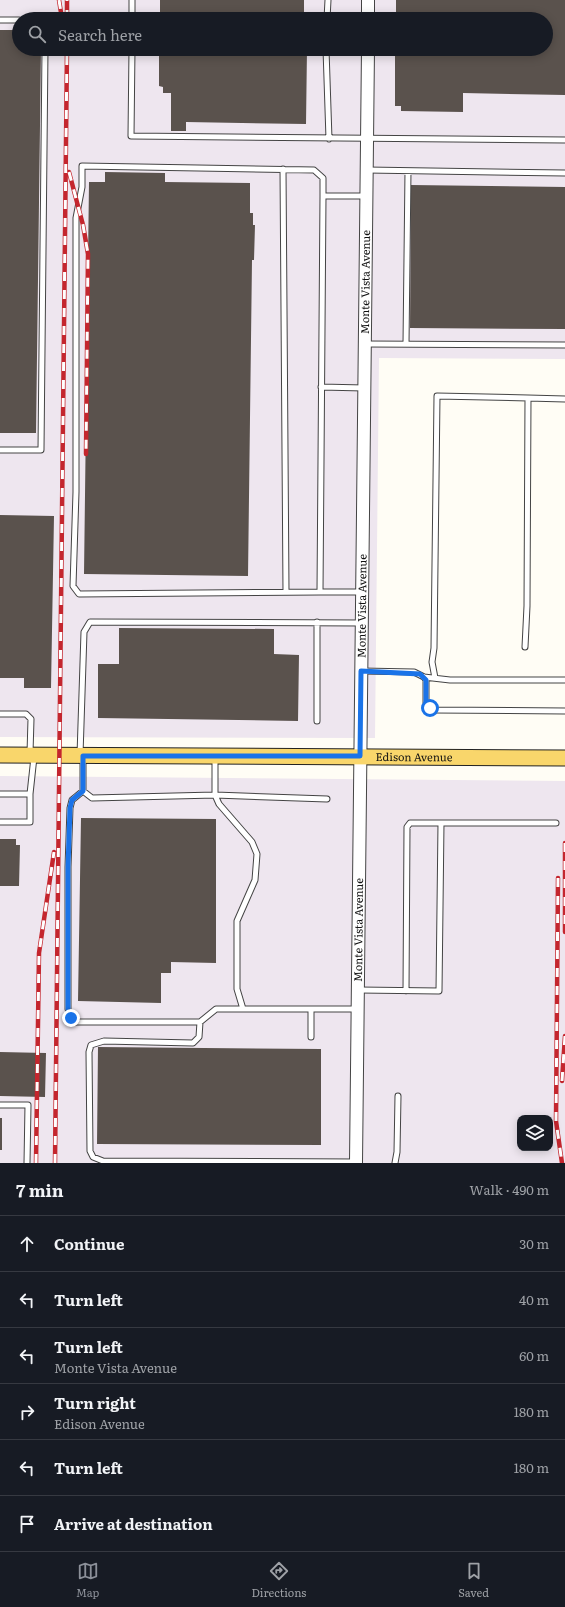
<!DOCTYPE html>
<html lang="en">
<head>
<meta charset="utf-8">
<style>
	:root { --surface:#171b24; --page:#242831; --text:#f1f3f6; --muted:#9ea1a6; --line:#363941; --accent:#8c9099 }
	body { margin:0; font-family:Literata,serif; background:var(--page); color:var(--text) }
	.controls { position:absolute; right:12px; bottom:12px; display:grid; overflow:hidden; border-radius:8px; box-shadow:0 2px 10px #0003 }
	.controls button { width:36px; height:36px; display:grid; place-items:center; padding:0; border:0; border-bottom:1px solid var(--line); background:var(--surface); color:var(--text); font:20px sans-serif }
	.stop { position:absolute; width:12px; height:12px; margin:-9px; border:3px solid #1a73e8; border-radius:50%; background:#fff }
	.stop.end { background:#1a73e8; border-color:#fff; box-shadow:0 1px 4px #0008 }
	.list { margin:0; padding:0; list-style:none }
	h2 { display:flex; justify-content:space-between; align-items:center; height:52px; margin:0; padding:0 16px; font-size:17px }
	h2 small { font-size:13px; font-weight:400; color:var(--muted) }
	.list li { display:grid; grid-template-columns:26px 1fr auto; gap:12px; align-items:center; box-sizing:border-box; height:56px; padding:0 16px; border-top:1px solid var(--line) }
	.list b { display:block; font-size:15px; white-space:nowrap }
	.list p { margin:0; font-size:13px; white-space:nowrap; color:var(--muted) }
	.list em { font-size:13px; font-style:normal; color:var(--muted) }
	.icon { flex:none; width:22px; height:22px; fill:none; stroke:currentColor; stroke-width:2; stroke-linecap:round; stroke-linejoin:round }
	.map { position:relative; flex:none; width:565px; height:1163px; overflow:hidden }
	.search { position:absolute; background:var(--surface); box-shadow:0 2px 10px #0003; left:12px; right:12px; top:12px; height:44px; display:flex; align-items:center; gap:10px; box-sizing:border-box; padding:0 14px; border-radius:22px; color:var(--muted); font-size:15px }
	.sheet { height:388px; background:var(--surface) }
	nav { display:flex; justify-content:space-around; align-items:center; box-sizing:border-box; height:56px; border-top:1px solid var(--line); background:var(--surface); font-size:11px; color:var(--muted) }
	nav a { display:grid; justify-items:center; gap:2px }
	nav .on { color:var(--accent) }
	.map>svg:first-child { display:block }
	.industrial { fill:#eee6ef; fill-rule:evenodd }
	.building { fill:#5a524d }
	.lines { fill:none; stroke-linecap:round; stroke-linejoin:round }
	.service-casing { stroke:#444; stroke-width:7 }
	.tertiary-casing { stroke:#444; stroke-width:14 }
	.primary-casing { stroke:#222; stroke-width:17 }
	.service { stroke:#fff; stroke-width:5 }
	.tertiary { stroke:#fff; stroke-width:12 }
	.primary { stroke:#f9d66b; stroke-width:15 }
	.rail-casing { stroke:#c4262e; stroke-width:4.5 }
	.rail { stroke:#fff; stroke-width:3; stroke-dasharray:9; stroke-linecap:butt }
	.route { stroke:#1a73e8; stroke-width:5 }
	.labels { text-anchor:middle; stroke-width:4; stroke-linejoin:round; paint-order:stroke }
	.street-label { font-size:11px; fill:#111; stroke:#fff }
</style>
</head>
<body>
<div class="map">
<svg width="565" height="1163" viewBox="0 0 565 1163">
	<rect width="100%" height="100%" fill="#fffdf5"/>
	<path class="industrial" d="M0 0H565V359L379 358 375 738 0 737ZM19 19H546V49H19Z
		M0 776 565 781V1163H0ZM520 1118H550V1148H520Z"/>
	<path class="building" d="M160 0H304V19H160Z
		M396 0H565V95L463 93V112L401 111V106H395V49H546V19H396Z
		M0 30H19V49H41L36 433H0Z
		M159 49H307L306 124 186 122V131H171V93H163V87L159 86Z
		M105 172 165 173V182L250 183V213H253V225H255L254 260H252L248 576 84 574 89 182H105Z
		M411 185 565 187V329L410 328Z
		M0 515 54 516 51 688H24V678H0Z
		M119 628 274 629V654L299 655 298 721 98 718V664H119Z
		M81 818 216 819V963L171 962V973H161V1003L78 1001Z
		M0 839H16V845H20L19 886H0Z
		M98 1047 321 1049V1145L97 1144Z
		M0 1052 46 1053 45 1097 0 1096Z
		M0 1118H2V1150H0Z"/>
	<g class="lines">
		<g class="service-casing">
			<path id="service" d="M132 19V0
				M327 19 328 0
				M0 20H19
				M132 49 131 136 565 140
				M326 49 329 139
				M283 169 286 592
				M367 170 565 173
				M323 196V178L314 170 82 166V187L76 218V492L73 586 79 594 320 592 323 196H366
				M366 344 565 345
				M406 344 408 171
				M321 387 364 388
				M528 398 565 399
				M0 450H41L45 49
				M320 592H362
				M362 671 414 672 424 677 450 680H565
				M424 677 426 680V703L433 710 565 711
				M435 678 432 662 434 648 437 396 528 398 527 606 525 647
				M0 714H26L31 719 30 753
				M317 721V622
				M80 755 84 632 90 622 362 623
				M83 756V791L92 798 215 795 327 799
				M215 758V795L219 804 252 842 257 854 255 880 237 921V989L243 1009H357
				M83 791 72 800 70 808 68 867V1009L71 1018 76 1022H200L216 1009H243
				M0 794H30
				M0 822H30V794L34 757
				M441 823H556
				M359 990 439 991 441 823H410L407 827 406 991
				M200 1022 199 1037 193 1043 104 1041 91 1045 89 1052 90 1151 93 1157 103 1161 356 1162
				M311 1037V1009
				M0 1105H28L27 1163
				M395 1163 397 1152 398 1096"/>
		</g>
		<g class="tertiary-casing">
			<g id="tertiary">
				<path d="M368 19V0"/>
				<path id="s1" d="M356 1163 368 49"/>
			</g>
		</g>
		<g class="primary-casing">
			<g id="primary">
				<path id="s2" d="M0 755 565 758"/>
			</g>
		</g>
		<use href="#service" class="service"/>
		<use href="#tertiary" class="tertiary"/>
		<use href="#primary" class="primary"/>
		<g class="rail-casing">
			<path id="rail" d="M59 0 62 19
				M67 19V0
				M69 172 83 225 88 254 86 454
				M565 843V932
				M558 878 556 1121 562 1163
				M562 1081 565 1036
				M36 1163 39 953 54 852
				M55 1163 67 49"/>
		</g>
		<use href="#rail" class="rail"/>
	</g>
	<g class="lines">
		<path class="route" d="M71 1018 68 1009V867L70 808 72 800 83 791V756H360L361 671 420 674 426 680V703L430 708"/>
	</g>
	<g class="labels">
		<g class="street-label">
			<text dy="4" stroke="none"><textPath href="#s1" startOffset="881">Monte Vista Avenue</textPath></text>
			<text dy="4" stroke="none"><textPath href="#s1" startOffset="557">Monte Vista Avenue</textPath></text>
			<text dy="4" stroke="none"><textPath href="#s2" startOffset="414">Edison Avenue</textPath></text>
			<text dy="4" stroke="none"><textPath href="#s1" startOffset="233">Monte Vista Avenue</textPath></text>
		</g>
	</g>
</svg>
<div class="controls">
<button><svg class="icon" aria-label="layers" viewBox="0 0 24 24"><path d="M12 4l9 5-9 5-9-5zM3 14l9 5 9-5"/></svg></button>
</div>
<div class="stop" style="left:430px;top:708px"></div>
<div class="stop end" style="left:71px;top:1018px"></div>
<div class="search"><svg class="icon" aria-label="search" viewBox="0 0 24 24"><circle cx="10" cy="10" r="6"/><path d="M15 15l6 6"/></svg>Search here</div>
</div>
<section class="sheet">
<h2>7 min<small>Walk · 490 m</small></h2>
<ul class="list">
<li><svg class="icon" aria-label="ahead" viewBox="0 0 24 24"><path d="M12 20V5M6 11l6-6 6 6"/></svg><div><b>Continue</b></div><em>30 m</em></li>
<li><svg class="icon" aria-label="left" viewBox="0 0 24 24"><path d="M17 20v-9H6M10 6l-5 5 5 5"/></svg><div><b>Turn left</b></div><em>40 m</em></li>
<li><svg class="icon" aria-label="left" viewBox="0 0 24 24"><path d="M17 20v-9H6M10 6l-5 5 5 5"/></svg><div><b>Turn left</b><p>Monte Vista Avenue</p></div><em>60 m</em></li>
<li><svg class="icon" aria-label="right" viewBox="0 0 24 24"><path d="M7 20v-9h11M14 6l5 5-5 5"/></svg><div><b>Turn right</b><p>Edison Avenue</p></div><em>180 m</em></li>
<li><svg class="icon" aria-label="left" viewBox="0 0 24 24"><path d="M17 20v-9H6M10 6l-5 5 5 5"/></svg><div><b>Turn left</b></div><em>180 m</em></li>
<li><svg class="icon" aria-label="arrive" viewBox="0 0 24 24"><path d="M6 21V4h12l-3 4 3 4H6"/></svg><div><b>Arrive at destination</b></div></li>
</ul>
</section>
<nav>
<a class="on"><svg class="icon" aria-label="map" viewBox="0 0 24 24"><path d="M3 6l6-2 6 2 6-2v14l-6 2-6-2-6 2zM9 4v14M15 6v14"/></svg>Map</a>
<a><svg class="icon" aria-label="directions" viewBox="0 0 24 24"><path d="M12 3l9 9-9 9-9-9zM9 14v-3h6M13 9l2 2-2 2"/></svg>Directions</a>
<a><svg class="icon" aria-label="saved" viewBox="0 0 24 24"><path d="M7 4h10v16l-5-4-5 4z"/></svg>Saved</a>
</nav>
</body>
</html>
